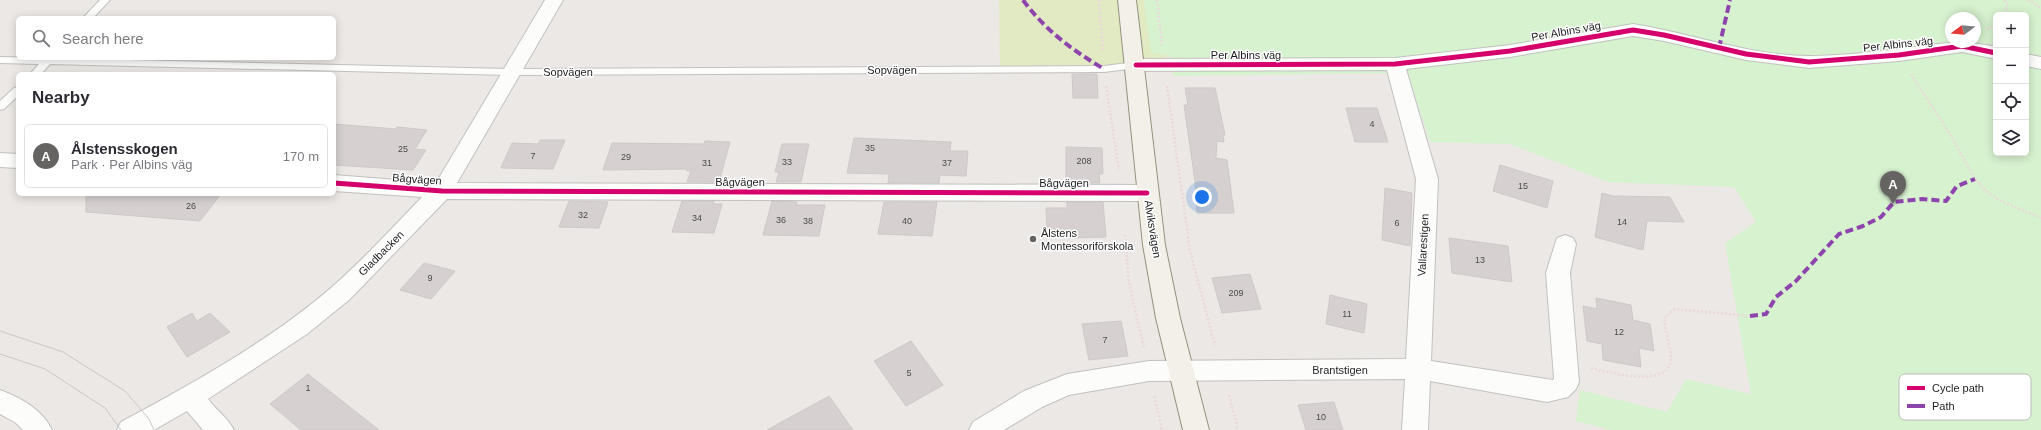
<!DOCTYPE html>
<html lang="en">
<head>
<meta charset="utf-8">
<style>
	:root { --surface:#fff; --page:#f2f2f3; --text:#2b2b33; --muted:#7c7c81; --line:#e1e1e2; --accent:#656463 }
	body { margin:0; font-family:Arial,sans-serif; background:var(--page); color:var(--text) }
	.controls { position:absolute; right:12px; top:12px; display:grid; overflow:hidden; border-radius:6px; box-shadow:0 2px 10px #0003 }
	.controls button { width:36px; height:36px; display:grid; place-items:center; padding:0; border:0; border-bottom:1px solid var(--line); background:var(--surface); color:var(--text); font:20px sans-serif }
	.compass { position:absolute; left:1945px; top:12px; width:36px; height:36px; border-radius:50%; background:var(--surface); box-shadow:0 2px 10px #0003; rotate:254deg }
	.you { position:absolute; left:1202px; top:197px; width:14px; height:14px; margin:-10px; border:3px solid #fff; border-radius:50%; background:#1a73e8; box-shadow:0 0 0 6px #1a73e833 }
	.badge { display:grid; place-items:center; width:26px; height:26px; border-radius:50%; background:var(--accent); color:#fff; font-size:13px; font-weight:700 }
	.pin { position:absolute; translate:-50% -33px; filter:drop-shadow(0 1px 2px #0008) }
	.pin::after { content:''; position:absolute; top:21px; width:14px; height:12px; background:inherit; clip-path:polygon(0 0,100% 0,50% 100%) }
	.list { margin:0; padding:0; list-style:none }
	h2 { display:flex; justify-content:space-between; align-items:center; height:52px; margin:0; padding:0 16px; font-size:17px }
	h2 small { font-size:13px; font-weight:400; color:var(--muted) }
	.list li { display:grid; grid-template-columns:26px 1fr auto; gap:12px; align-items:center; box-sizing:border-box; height:64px; margin:0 8px 8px; padding:0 8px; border:1px solid var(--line); border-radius:6px }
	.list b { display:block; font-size:15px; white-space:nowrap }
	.list p { margin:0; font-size:13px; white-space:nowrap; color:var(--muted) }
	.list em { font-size:13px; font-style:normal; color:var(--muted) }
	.icon { flex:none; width:22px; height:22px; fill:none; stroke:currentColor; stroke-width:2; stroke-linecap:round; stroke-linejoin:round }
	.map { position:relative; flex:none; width:2041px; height:430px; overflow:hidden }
	.search { position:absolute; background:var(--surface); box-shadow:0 2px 10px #0003; left:16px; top:16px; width:320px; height:44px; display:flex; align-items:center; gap:10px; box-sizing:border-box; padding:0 14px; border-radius:6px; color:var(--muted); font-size:15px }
	.panel { position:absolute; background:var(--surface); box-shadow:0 2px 10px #0003; left:16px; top:72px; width:320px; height:124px; border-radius:6px }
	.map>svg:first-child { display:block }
	.grass { fill:#e1eac2 }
	.park { fill:#d7f2cf; fill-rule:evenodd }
	.building { fill:#d6d1d0; stroke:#cec9c6 }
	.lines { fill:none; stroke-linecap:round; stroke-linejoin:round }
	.lane-casing { stroke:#c2c1c0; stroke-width:2 }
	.street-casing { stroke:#c2c1c0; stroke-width:2 }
	.secondary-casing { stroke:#96917d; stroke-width:2 }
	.path { stroke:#ebd8da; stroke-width:2.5; stroke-dasharray:2 2; stroke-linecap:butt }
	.lane { fill:#fcfcfb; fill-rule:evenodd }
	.street { fill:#fcfcfb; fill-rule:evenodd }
	.secondary { fill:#f3f0e9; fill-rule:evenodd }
	.tram { stroke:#cac9c9; stroke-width:1 }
	.quiet { stroke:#8e44ad; stroke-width:4; stroke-dasharray:8 4; stroke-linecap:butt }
	.cycleway-casing { stroke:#fff; stroke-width:8 }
	.cycleway { stroke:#d6006c; stroke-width:5 }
	.poi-dot { fill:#656463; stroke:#fff; stroke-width:1.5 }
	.labels { text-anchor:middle; stroke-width:3; stroke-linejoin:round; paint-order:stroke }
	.number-label { font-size:9px; fill:#4b4a4a }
	.street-label { font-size:11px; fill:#1d1d1d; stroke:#fff }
	.poi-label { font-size:11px; fill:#1d1d1d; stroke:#fff; text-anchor:start }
	.key { fill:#fff; stroke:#bbb; stroke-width:1 }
	.key-label { font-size:11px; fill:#1d1d1d }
</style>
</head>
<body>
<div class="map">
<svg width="2041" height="430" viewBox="0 0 2041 430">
	<rect width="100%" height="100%" fill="#ebe8e5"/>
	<path class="grass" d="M999 0H2040L2026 15H1996L1975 42V18H1951L1172 56 1102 71 1000 72Z"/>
	<path class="park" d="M1144 0H2041V430H1611L1576 421 1580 390 1667 412 1686 379 1751 394 1725 243 1756 222 1734 187 1608 182 1510 144 1430 142 1408 73 1173 76 1172 56 1151 53ZM1996 15H2026V153H1996ZM1951 18H1975V42H1951Z"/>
	<path class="building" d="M1072 74H1097L1098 98H1073Z
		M1185 88H1215L1225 135H1223L1224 142 1217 141 1216 158 1227 160 1234 213H1197L1195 181 1184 105H1188Z
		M1346 108H1377L1388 142H1355Z
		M334 124 396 129 397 127 427 130 415 149 426 150 413 170 334 165Z
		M854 138 951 142 950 151H968L966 176 940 175 939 183H888L889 174 847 173Z
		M540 140H565L553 169 501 168 512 143 538 144Z
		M705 141 730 142 719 182H687L691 171H687V169L603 170 612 143 704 144Z
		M782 144H809L801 182H776L779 172H775Z
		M1066 147 1102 148 1103 174H1099L1100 183H1066Z
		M1500 165 1553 181 1547 208 1493 191Z
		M1385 188 1412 193 1410 246 1382 240Z
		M1602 193 1613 196 1670 197 1684 222 1647 221 1643 250 1595 237Z
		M86 194H221L200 221 86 212Z
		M569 201 608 202 599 228 559 227Z
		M682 201H714L713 204H722L714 233 672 232Z
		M772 201 797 202 796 205H825L819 236 763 235Z
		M884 202H937L932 236 878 234Z
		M1067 202H1103L1106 237 1068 238 1067 229 1047 230 1046 208H1067Z
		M1449 238 1508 246 1512 282 1452 273Z
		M424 263 455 271 431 299 400 290Z
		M1250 274 1261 309 1222 313 1212 278Z
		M1330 295 1367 304 1364 333 1326 324Z
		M1596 298 1631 305 1633 320 1650 324 1654 351 1639 348 1641 367 1603 360 1602 344 1587 341 1583 306 1597 309Z
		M192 313 197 321 210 313 230 332 187 357 167 327Z
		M1121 321 1128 356 1089 360 1082 324Z
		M911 341 943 385 906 406 874 361Z
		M308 374 379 430H301L270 404Z
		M829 396 853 430H767Z
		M1334 402 1343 430H1306L1298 405Z"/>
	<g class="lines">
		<g class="lane-casing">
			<path id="lane" d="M100 0H110L93 18H83Z
				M0 57 513 69 1104 66 1136 62 1141 65 1136 68 1104 72 513 75 50 64 41 74H30L39 64 0 63Z
				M18 87V96L4 109 0 110V101L14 88Z"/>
		</g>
		<g class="street-casing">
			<path id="street" d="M545 0H563L457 183 1147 185 1155 187 1158 193 1155 199 1147 201 447 199 349 300 307 334 208 399C216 410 228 418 234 430H203L187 411 154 430H117L121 422C192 384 271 340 332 287 364 259 393 227 422 197L334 191V175L436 183Z
				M1633 24C1691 33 1750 56 1809 56 1839 56 1871 52 1900 49 1938 44 1958 39 1996 47V59L1962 52 1899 61 1809 68 1746 60 1664 41 1633 36 1510 57 1406 69 1438 179 1431 361 1553 380 1554 378 1546 273 1557 238 1565 235 1573 238 1576 244 1570 273 1579 382 1576 389 1568 397 1547 402 1430 381 1428 430H1402L1405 379 1149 381 1069 395 1042 407 1004 430H969L973 422 1024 391 1067 374 1149 361 1406 359 1416 179 1387 70 1136 71 1129 69 1126 65 1129 61 1136 59 1395 58 1510 45Z
				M2026 54 2041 57V69L2026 66Z
				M0 153 18 154V168L0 167Z
				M0 390C21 398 42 409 52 430H23L16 423 0 414Z"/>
		</g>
		<g class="secondary-casing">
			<path id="secondary" d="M1118 0H1136L1165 245 1180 318 1209 430H1183L1156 318 1143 245Z"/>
		</g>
		<path class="path" d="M1099 0 1103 51
			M1157 0 1162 45
			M2005 0 2007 4 2005 15
			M2028 0 2041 8
			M1987 29 1996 25
			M1911 74 1948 131 1975 179 1986 191 1999 200 2041 218
			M1106 86 1119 170
			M1167 86 1190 250 1215 346
			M1125 235 1129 283 1144 348
			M1591 368C1609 372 1665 389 1671 361 1672 354 1665 327 1664 318L1675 309 1750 316
			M1229 395 1238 430
			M1154 396 1162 430"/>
		<use href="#lane" class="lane"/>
		<use href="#street" class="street"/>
		<use href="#secondary" class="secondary"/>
		<path class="tram" d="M0 331 63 352 125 391 149 419 154 430
			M0 354 45 369 105 408 121 430"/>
		<path class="quiet" d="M1023 0C1045 30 1072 50 1104 69
			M1719 48 1730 0
			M1750 316 1766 314 1776 297 1796 281 1839 234 1863 226 1881 217 1894 202 1922 199 1946 201 1957 186 1975 179"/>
		<g class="cycleway-casing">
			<path id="cycleway" d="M1136 65 1395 64 1510 51 1633 30 1664 35 1746 54 1809 62 1899 55 1962 46 1996 53
				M334 183 442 191 1147 193"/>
		</g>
		<use href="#cycleway" class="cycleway"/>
	</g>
	<circle class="poi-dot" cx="1033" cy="239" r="4"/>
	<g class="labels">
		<g class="number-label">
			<text x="1372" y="127">4</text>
			<text x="870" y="151">35</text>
			<text x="403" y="152">25</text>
			<text x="533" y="159">7</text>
			<text x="626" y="160">29</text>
			<text x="1084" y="164">208</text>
			<text x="787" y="165">33</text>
			<text x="707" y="166">31</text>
			<text x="947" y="166">37</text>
			<text x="1523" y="189">15</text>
			<text x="191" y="209">26</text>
			<text x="583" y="218">32</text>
			<text x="697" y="221">34</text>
			<text x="781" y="223">36</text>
			<text x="808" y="224">38</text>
			<text x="907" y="224">40</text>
			<text x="1622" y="225">14</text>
			<text x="1397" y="226">6</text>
			<text x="1480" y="263">13</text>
			<text x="430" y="281">9</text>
			<text x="1236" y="296">209</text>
			<text x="1347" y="317">11</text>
			<text x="1619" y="335">12</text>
			<text x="1105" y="343">7</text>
			<text x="909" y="376">5</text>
			<text x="308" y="391">1</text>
			<text x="1321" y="420">10</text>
		</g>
		<g class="street-label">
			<text transform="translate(1566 31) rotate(-10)" y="4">Per Albins väg</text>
			<text transform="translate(1898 44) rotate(-6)" y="4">Per Albins väg</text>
			<text x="1246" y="59">Per Albins väg</text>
			<text x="892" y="74">Sopvägen</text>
			<text x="568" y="76">Sopvägen</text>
			<text transform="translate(417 179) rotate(4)" y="4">Bågvägen</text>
			<text x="740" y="186">Bågvägen</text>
			<text x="1064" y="187">Bågvägen</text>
			<text transform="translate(1153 229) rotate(81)" y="4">Alviksvägen</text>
			<text transform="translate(1423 245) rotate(-87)" y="4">Vallarestigen</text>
			<text transform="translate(381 253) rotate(-45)" y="4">Gladbacken</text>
			<text x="1340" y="374">Brantstigen</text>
		</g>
		<g class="poi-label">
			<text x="1041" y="237">Ålstens<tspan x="1041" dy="13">Montessoriförskola</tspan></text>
		</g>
	</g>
	<rect x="1899" y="374" width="132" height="46" rx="6" class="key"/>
	<rect x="1907" y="386" width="18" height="4" fill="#d6006c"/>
	<rect x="1907" y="404" width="18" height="4" fill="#8e44ad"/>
	<g class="key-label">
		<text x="1932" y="392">Cycle path</text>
		<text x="1932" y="410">Path</text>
	</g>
</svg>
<div class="controls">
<button>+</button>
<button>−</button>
<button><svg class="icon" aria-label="locate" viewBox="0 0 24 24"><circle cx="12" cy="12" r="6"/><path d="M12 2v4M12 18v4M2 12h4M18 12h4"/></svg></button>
<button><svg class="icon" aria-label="layers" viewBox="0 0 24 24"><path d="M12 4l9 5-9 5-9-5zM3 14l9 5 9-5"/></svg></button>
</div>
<svg class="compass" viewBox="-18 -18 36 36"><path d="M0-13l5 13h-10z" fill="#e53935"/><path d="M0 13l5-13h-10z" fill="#7c7c81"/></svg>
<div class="you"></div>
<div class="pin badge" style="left:1893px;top:204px">A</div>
<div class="search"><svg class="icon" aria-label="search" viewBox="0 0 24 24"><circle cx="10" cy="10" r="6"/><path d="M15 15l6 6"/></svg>Search here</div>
<section class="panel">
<h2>Nearby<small></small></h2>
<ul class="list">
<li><span class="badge">A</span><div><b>Ålstensskogen</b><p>Park · Per Albins väg</p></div><em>170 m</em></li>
</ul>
</section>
</div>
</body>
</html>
